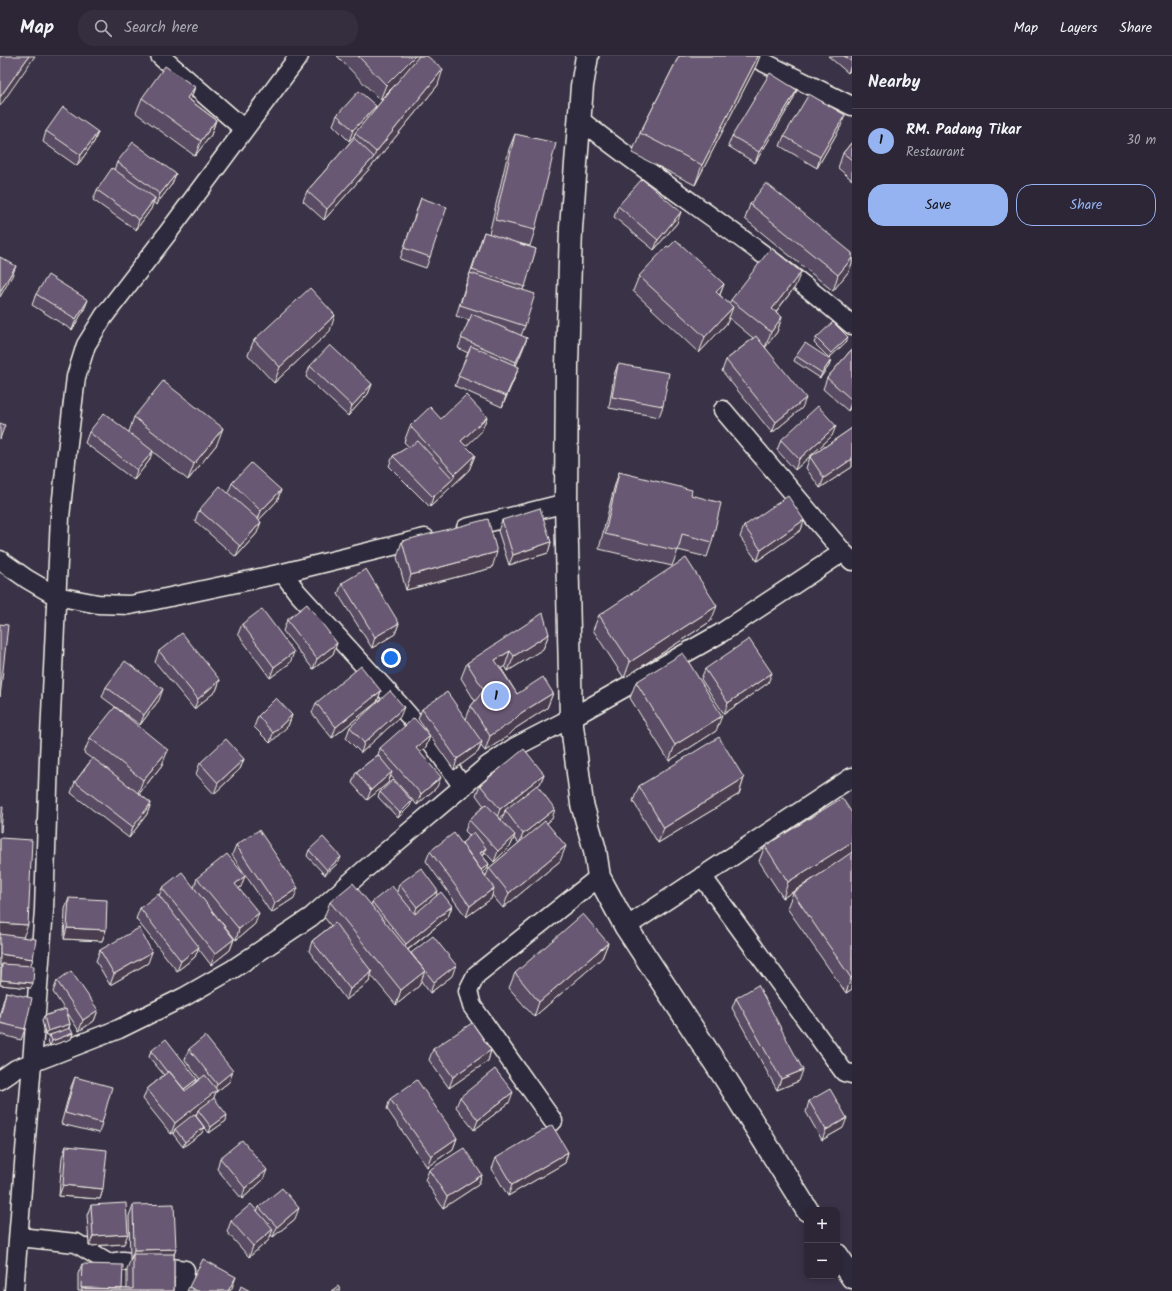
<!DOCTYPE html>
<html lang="en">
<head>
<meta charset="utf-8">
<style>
	:root { --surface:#2c2636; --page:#342e3e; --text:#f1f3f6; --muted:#a6a5ad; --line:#484351; --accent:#95b2f1 }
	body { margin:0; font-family:Kalam,sans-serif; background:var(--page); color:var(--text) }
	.controls { position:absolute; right:12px; bottom:12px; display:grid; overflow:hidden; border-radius:8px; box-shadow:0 2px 6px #0003 }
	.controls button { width:36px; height:36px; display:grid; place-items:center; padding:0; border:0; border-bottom:1px solid var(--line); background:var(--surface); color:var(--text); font:20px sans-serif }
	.you { position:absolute; left:391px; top:602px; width:14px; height:14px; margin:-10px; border:3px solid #fff; border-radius:50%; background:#1a73e8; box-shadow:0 0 0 6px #1a73e833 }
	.badge { display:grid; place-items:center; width:26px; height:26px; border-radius:50%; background:var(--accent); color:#111; font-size:13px; font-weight:700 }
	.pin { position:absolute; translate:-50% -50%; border:2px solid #fff; box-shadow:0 1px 4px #0006 }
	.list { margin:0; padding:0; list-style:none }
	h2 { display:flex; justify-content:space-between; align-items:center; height:52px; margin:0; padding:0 16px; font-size:17px }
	h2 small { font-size:13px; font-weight:400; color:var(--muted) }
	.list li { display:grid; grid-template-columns:26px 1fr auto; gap:12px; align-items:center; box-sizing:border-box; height:64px; padding:0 16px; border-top:1px solid var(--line) }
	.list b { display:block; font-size:15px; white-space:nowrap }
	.list p { margin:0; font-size:13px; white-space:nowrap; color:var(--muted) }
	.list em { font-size:13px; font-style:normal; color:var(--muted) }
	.actions { display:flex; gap:8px; padding:12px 16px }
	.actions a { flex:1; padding:9px 0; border:1px solid var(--accent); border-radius:16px; text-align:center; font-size:14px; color:var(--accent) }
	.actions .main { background:var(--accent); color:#111 }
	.icon { flex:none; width:22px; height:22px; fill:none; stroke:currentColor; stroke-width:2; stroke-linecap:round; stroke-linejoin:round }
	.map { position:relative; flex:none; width:852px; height:1235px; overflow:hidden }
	header { display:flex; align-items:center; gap:24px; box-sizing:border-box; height:56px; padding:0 20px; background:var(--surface); border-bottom:1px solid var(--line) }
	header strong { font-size:19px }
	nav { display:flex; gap:22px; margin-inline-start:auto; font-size:14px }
	.search { width:280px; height:36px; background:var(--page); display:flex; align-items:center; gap:10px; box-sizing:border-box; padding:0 14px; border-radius:16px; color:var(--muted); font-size:15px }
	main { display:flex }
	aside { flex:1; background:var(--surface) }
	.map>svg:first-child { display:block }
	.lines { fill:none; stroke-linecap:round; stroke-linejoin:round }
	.street-casing { stroke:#f4f1e8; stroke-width:21 }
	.primary-casing { stroke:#f4f1e8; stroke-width:25 }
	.street { stroke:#2f2a3d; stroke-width:18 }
	.primary { stroke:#2f2a3d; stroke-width:22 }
	.wall { fill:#594c63; stroke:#f4f1e8; fill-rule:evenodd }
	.shaded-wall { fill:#493e50; stroke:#f4f1e8 }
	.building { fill:#685873; stroke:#f4f1e8 }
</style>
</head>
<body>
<header>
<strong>Map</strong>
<div class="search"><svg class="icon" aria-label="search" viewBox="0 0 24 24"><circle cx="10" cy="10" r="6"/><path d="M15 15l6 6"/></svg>Search here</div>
<nav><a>Map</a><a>Layers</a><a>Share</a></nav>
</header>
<main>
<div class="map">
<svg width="852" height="1235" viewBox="0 0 852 1235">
	<rect width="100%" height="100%" fill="#3a3348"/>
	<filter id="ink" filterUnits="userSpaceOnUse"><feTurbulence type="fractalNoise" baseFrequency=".025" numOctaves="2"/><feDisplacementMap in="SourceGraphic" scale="8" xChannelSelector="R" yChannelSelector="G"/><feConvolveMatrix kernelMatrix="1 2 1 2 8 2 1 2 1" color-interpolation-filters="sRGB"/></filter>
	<g filter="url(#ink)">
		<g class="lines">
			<g class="street-casing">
				<path id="street" d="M160 0 244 73
					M751 0 852 50
					M579 63C668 134 766 194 852 269
					M723 354 843 496
					M466 472 566 447
					M0 504 27 523 56 540 98 548 130 549 156 544 283 517 425 482
					M283 517 297 536 397 646 430 684 463 731
					M702 820 844 1016 852 1018
					M626 871 852 721
					M0 1024 16 1013 119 973 184 941 233 913 311 861 363 815 487 710 515 691 571 662 721 577 843 496 852 505
					M553 1065 472 950 468 935 476 919 599 821
					M19 1181 76 1187 109 1207 123 1205 185 1214 183 1235
					M14 1235 44 854 49 702 60 461 68 387 76 321 86 289 104 260 167 178 299 0"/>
			</g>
			<g class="primary-casing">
				<path id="primary" d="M587 0 582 30 571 172 567 309 566 447 571 662 582 748 595 794 599 821 626 871 727 1025 807 1154
					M837 1199 852 1221"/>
			</g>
			<use href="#street" class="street"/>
			<use href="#primary" class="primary"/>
		</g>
		<path class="wall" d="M337 0H427L438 29 371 111 324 164 303 145 307 135 354 82V80L349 85 333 69 337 59 374 54 394 30 380 44Z
			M679 0H760L756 10 695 129 632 97 640 77Z
			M828 0H852V12L848 17Z
			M195 31 190 44 216 64 211 79 195 100 136 57 142 42Z
			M793 44 755 107 728 90 732 80Z
			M841 70 817 112 780 90 784 80Z
			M46 75 98 76 94 86 77 110 43 86Z
			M515 78 535 174 530 190 518 187 536 193 523 234 525 270 521 280 527 282 516 309 515 321 502 351 455 330 468 297 458 292 469 264 456 260 466 228 470 217 484 176 489 178 509 93Z
			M852 86V124L838 112 843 97Z
			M117 106 172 128 156 149 153 146 151 153 136 174 93 144 97 134 114 114Z
			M421 142 430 201 426 212 400 203Z
			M750 148 852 197V207L849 215 833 235 745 163Z
			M618 150 677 167 654 194 614 161Z
			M669 191 724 228 720 239 729 248 731 244 795 231 776 256 782 261 777 276 765 291 802 352 772 377 722 315 726 304 753 282 729 262 727 267 699 297 633 235 639 220Z
			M36 238 84 254 72 274 32 249Z
			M330 275 274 327 248 299 254 284Z
			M816 282 846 286 829 302 814 287Z
			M852 293V350L848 355 823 333 827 322Z
			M796 300 831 304 829 310 820 322 794 305Z
			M618 308 663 350 659 361 609 352 614 319Z
			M310 310 372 328 368 338 348 360 306 321Z
			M134 361 217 388 188 424 152 395 149 405 134 424 85 387 89 376H129Z
			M487 361 481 376 466 390 475 399 469 414 430 451 389 410 393 400 409 391 404 386 410 370 441 363Z
			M852 372V411L820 432 806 412 810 401Z
			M832 380 795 414 777 394 781 384Z
			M619 416 691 439 712 486 707 501 678 494 672 510 599 493 614 432Z
			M232 427 281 434 277 445 259 464 257 477 236 501 195 465 199 454 228 437Z
			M502 464 551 486 548 497 509 509 498 475Z
			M804 464 801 474 757 505 740 481 744 470Z
			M402 485 492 512 406 534 397 501Z
			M342 527 399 567 395 578 372 592 338 538Z
			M599 559 711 565 624 622 593 574Z
			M287 564 337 587 333 598 313 613 283 575Z
			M242 568 290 607 270 622 238 578Z
			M549 578 543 593 508 615 505 610 501 612 517 638 553 637 547 652 516 672 508 680 485 695 481 690 478 696 454 714 430 680 426 691 419 696 437 731 417 749 391 720 388 727 367 744 352 727 356 716 378 699 380 692 430 680 418 663 422 653 466 663 471 650 475 645 461 622 467 607Z
			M159 595 220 624 216 635 194 653 155 606Z
			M705 613 768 627 724 658 701 623Z
			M636 626 716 675 669 705 630 642Z
			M106 631 159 644 140 669 102 641Z
			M381 635 377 646 332 682 312 657 316 647Z
			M292 659 288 670 270 687 254 671 258 660Z
			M400 661 361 697 346 682 350 671Z
			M90 682 162 709 139 738 151 747 147 758 129 782 71 737 75 726 92 703 84 697Z
			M244 703 240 713 214 738 196 718 200 707Z
			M544 718 540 728 538 730 552 763 547 767 560 805 503 852 492 839 491 843 466 861 426 805 430 795 462 787 470 780 465 775 469 764 484 750 476 739 480 729ZM504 758 501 764 499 761ZM514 782 519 787 489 812 486 820 483 816 487 813 489 808 482 799 484 798 485 796 494 806 511 789Z
			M744 722 739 738 658 787 633 745 639 730Z
			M380 736 410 750 398 762 378 741Z
			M852 757V933L846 937 787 852 793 837 817 820 783 842 759 805 765 790Z
			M0 782 23 881 33 903 30 910 31 932 0 929V913L2 910H0Z
			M236 789 294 842 271 857 232 799Z
			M309 794 339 806 325 819 307 800Z
			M197 822 241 831 239 832 255 868 236 884 207 849 234 883 230 894 211 909 198 892 195 901 177 915 136 863 140 852 159 840 162 832H194Z
			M399 828 436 841 452 850 448 861 408 894 411 898V897L452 920 430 937 421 925 419 930 396 949 371 919 369 926 346 944 309 895 312 885 331 870 324 861 330 846 371 849 372 846 397 836Z
			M69 842 106 874 102 885 64 883 65 853Z
			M608 887 602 902 534 961 509 932 515 917Z
			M100 894 148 907 110 929 96 905Z
			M57 925 98 954 94 965 79 975 67 956 70 968 69 972 73 977 71 983 50 990 48 984 50 979 46 980 42 965 44 960 65 954 53 936Z
			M6 936 25 973 21 984 0 978V957L3 946Z
			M736 942 799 1025 777 1034 732 952Z
			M189 993 233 1015 229 1026 216 1036 213 1043 226 1065 209 1077 196 1060 197 1057 194 1059 202 1077 183 1091 173 1078 174 1076 171 1078 143 1043 147 1033 164 1019 149 1001 151 995 196 1026 200 1023 185 1004Z
			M433 993 491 994 488 1005 449 1032 429 1004Z
			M75 1021 102 1067 99 1077 61 1068 71 1031Z
			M460 1041 509 1047 474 1074 456 1051Z
			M390 1043 457 1082 453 1093 427 1111 387 1053Z
			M809 1045 843 1072 822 1084 806 1056Z
			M66 1090 103 1133 100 1143 59 1140 62 1101Z
			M568 1096 565 1107 508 1140 492 1113 496 1102Z
			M220 1102 263 1124 242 1143 217 1113Z
			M429 1114 482 1119 478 1129 443 1152 425 1124Z
			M91 1149 124 1188 89 1190 87 1159Z
			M133 1149 176 1193 174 1199V1235H78V1218L82 1208 122 1233H127V1213L130 1205 129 1160Z
			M259 1151 295 1163 273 1181 271 1179 269 1184 249 1201 227 1176 231 1165 257 1156Z
			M189 1231 232 1232 230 1235H187Z"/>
		<path class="shaded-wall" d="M29 0H35L0 50V41Z
			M415 0H421L419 5 380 44 386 29Z
			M758 0H760L756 10 695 129 702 109Z
			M852 6V12L848 17Z
			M443 13 438 29 371 111 324 164 327 153 374 101 376 96Z
			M195 31 189 47 187 42Z
			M797 34 793 44 755 107 759 96Z
			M376 50 372 61 355 77 354 80 349 85 353 74Z
			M845 59 841 70 817 112 820 101Z
			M216 64 211 79 195 100 201 85Z
			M98 76 94 86 77 110 81 99Z
			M176 118 172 128 156 149 160 138Z
			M155 142 151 153 136 174 139 164Z
			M681 156 677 167 654 194 658 184Z
			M852 202V207L849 215 833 235 838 219Z
			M16 210 12 220 0 241V238L1 234Z
			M801 216 795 231 766 268 772 253Z
			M724 228 718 243 716 236Z
			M88 244 84 254 72 274 76 263Z
			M733 251 727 267 699 297 705 281Z
			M335 259 330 275 274 327 280 311Z
			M782 261 777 276 765 292 771 276Z
			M848 281 846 286 829 302 831 297Z
			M527 282 523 293 513 317 516 306Z
			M831 304 829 310 820 322 822 317Z
			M519 311 515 321 502 351 506 340Z
			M372 328 368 338 348 360 352 350Z
			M806 342 802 352 772 377 776 366Z
			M852 344V350L848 355Z
			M487 361 481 376 456 400 461 385Z
			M836 370 832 380 795 414 799 403Z
			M223 372 217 388 188 424 194 408Z
			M153 395 149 405 134 424 137 414Z
			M475 399 469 414 430 451 433 441 453 423 455 418Z
			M852 403V411L820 432 824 422Z
			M281 434 277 445 257 466 261 455Z
			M804 464 801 474 757 505 761 494Z
			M261 466 257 477 236 501 240 490Z
			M551 486 548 497 509 509 513 499Z
			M497 496 492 512 406 534 411 519Z
			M717 550 711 565 624 622 630 606Z
			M399 567 395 578 372 592 375 581Z
			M549 578 543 593 508 615 514 600Z
			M337 587 333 598 313 613 317 603Z
			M510 595 505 610 490 619 495 604Z
			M294 596 290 607 270 622 274 611Z
			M772 617 768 627 724 658 728 647Z
			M220 624 216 635 194 653 198 643Z
			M163 633 159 644 140 669 144 659Z
			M381 635 377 646 332 682 336 671Z
			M553 637 547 652 516 672 508 680 485 695 490 680 521 657Z
			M404 651 400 661 361 697 364 687Z
			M292 659 288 670 270 687 273 677Z
			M722 660 716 675 669 705 675 689Z
			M430 680 426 691 412 703 416 692Z
			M482 686 478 696 454 714 457 703Z
			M168 694 162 709 137 740 143 724Z
			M244 703 240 713 214 738 218 727Z
			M392 716 388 727 367 744 371 734Z
			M544 718 540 728 506 756 505 754 504 758 496 764 500 753Z
			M441 721 437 731 417 749 421 738Z
			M744 722 739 738 658 787 664 772Z
			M412 745 410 750 398 762 400 757Z
			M151 747 147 758 129 782 133 771Z
			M555 753 552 763 519 788 523 778Z
			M515 779 511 789 494 806 498 795Z
			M852 786V798L783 842 788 826Z
			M566 790 560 805 503 852 509 837Z
			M486 792 484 798 478 803 480 797Z
			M341 801 339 806 325 819 327 814Z
			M489 808 487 813 477 821 479 815Z
			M245 820 241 831 231 838 235 828Z
			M298 832 294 842 271 857 275 847Z
			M494 832 491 843 466 861 470 850Z
			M438 835 434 846 413 862 417 851Z
			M452 850 448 861 402 898 406 888Z
			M259 857 255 868 236 884 239 873Z
			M0 867 28 869 22 884 0 883Z
			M67 872 106 874 102 885 64 883Z
			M234 883 230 894 211 909 215 898Z
			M608 887 602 902 534 961 539 946Z
			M199 891 195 901 177 915 181 905Z
			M152 896 148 907 110 929 114 918Z
			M0 898 33 903 29 913 2 908V910H0Z
			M456 909 452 920 430 937 434 926Z
			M425 915 419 930 396 949 401 934Z
			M372 916 369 926 346 944 350 933Z
			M852 921V933L846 937 851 922Z
			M1 924 33 927 31 932 0 929Z
			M98 954 94 965 79 975 83 964Z
			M70 968 68 974 46 980 48 975Z
			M73 977 71 983 50 990 52 985Z
			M491 994 488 1005 449 1032 453 1021Z
			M803 1014 799 1025 777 1034 781 1023Z
			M233 1015 229 1026 216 1036 213 1044 198 1054 197 1057 176 1074 175 1073 174 1076 171 1078 175 1067 214 1036 217 1028Z
			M197 1023 196 1028 181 1040 182 1035Z
			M513 1036 509 1047 474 1074 478 1064Z
			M227 1059 226 1065 209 1077 211 1071Z
			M847 1062 843 1072 822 1084 826 1074Z
			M204 1071 202 1077 183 1091 185 1086Z
			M457 1082 453 1093 427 1111 431 1100Z
			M568 1096 565 1107 508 1140 512 1129Z
			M267 1114 263 1124 242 1143 245 1132Z
			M482 1119 478 1129 443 1152 447 1141Z
			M63 1129 103 1133 100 1143 59 1140Z
			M299 1152 295 1163 273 1181 277 1171Z
			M273 1173 269 1184 249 1201 253 1190Z
			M128 1178 124 1188 89 1190 93 1180Z
			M176 1193 172 1204 133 1198 130 1205 134 1194Z
			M236 1221 232 1232 230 1235H228Z"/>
		<path class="building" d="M0 0H29L0 41Z
			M358 0H415L386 29Z
			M419 0H427L443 13 376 96 355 77Z
			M679 0H758L702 109 640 77Z
			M844 0H852V6Z
			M165 10 195 31 187 42 216 64 201 85 142 42Z
			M770 17 797 34 759 96 732 80Z
			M359 35 376 50 353 74 337 59Z
			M809 38 845 59 820 101 784 80Z
			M63 51 98 76 81 99 46 75Z
			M515 78 556 87 535 174 495 164Z
			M354 82 374 101 327 153 307 135Z
			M133 86 176 118 160 138 117 106Z
			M852 86V104L843 97Z
			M112 112 155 142 139 164 97 134Z
			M642 123 681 156 658 184 618 150Z
			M766 127 852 197V202L838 219 750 148Z
			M421 142 447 151 430 201 404 192Z
			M484 176 536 193 525 231 472 214Z
			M676 184 724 228 716 236 733 251 705 281 639 220 667 190 669 191Z
			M771 192 801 216 772 253 782 261 771 276 731 244Z
			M0 201 16 210 1 234H0Z
			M470 217 535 238 525 270 460 249Z
			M48 219 88 244 76 263 36 238Z
			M310 232 335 259 280 311 254 284Z
			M472 258 527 282 516 306 461 282Z
			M833 266 848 281 831 297 816 282Z
			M756 280 806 342 776 366 726 304Z
			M805 287 831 304 822 317 796 300Z
			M330 289 372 328 352 350 310 310Z
			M471 290 519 311 506 340 458 320Z
			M852 293V344L827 322Z
			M618 308 669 317 663 350 612 341Z
			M163 325 223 372 194 408 134 361Z
			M466 339 487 361 461 385 475 399 455 418 410 370 430 351 441 363Z
			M818 350 836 370 799 403 781 384Z
			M104 357 153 395 137 414 89 376Z
			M0 367 5 369 0 383Z
			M852 372V403L824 422 810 401Z
			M418 385 453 423 433 441 393 400Z
			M251 407 281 434 261 455 232 427Z
			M619 416 692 434 691 439 721 447 712 486 682 478 678 495 605 478Z
			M220 430 261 466 240 490 199 454Z
			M788 440 804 464 761 494 744 470Z
			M540 452 551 486 513 499 502 464Z
			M488 463 497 496 411 519 402 485Z
			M686 502 717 550 630 606 599 559Z
			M366 513 399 567 375 581 342 527Z
			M307 548 337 587 317 603 287 564Z
			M262 553 294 596 274 611 242 568Z
			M543 557 549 578 514 600 510 595 495 604 517 638 543 621 553 637 521 657 513 665 490 680 471 650 484 634 467 607Z
			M0 568 8 569 0 641Z
			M182 577 220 624 198 643 159 595Z
			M749 583 772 617 728 647 705 613Z
			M683 597 722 660 675 689 636 626Z
			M125 605 163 633 144 659 106 631Z
			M361 610 381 635 336 671 316 647Z
			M390 635 404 651 364 687 350 671Z
			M447 636 482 686 457 703 422 653Z
			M276 642 292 659 273 677 258 660Z
			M115 651 168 694 143 724 90 682Z
			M414 662 430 680 416 692 441 721 421 738 380 692Z
			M719 681 744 722 664 772 639 730Z
			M226 683 244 703 218 727 200 707Z
			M524 693 544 718 500 753 480 729Z
			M378 699 392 716 371 734 356 716Z
			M93 702 151 747 133 771 75 726Z
			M393 724 412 745 400 757 380 736Z
			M537 729 555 753 523 778 505 754Z
			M842 742 852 757V786L788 826 765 790Z
			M486 748 515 779 498 795 469 764Z
			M0 751H3L1 776H0Z
			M545 765 566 790 509 837 489 812Z
			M259 774 298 832 275 847 236 789Z
			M474 776 486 792 480 797 489 808 481 814 462 787Z
			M454 777 494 832 470 850 430 795Z
			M323 781 341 801 327 814 309 794Z
			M0 782 32 784 28 869 0 867Z
			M852 796V921L851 922 793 837Z
			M227 798 245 820 235 828 259 857 239 873 197 822Z
			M421 812 438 835 417 851 399 828Z
			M182 816 234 883 215 898 162 832Z
			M353 827 425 915 401 934 330 846Z
			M392 830 415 858 441 836 452 850 406 888 372 846Z
			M158 838 199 891 181 905 140 852Z
			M69 842 107 844 106 874 67 872Z
			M583 858 608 887 539 946 515 917Z
			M335 867 372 916 350 933 312 885Z
			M139 872 152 896 114 918 100 894Z
			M0 878 36 883 33 903 0 898Z
			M433 880 456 909 434 926 411 897Z
			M2 908 34 910 33 927 1 924Z
			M71 915 98 954 83 964 57 925Z
			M758 929 803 1014 781 1023 736 942Z
			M6 936 32 942 25 973 0 967V962Z
			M66 953 70 968 48 975 44 960Z
			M472 967 491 994 453 1021 433 993Z
			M70 972 73 977 52 985 50 979Z
			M205 980 233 1015 217 1028 189 993Z
			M166 983 197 1023 184 1033 169 1015 167 1016 151 995Z
			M495 1013 513 1036 478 1064 460 1041Z
			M169 1015 185 1035 205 1019 217 1034 175 1067 147 1033Z
			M75 1021 112 1031 102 1067 65 1057Z
			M417 1024 457 1082 431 1100 390 1043Z
			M830 1033 847 1062 826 1074 809 1045Z
			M214 1042 227 1059 211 1071 198 1054Z
			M194 1058 204 1071 185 1086 175 1073Z
			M552 1069 568 1096 512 1129 496 1102Z
			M242 1084 267 1114 245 1132 220 1102Z
			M66 1090 107 1094 103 1133 63 1129Z
			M464 1092 482 1119 447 1141 429 1114Z
			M282 1132 299 1152 277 1171 259 1151Z
			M126 1147 128 1178 93 1180 91 1149Z
			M174 1148 176 1193 134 1194 133 1149Z
			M251 1148 273 1173 253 1190 231 1165Z
			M133 1198H174V1235H82V1232L133 1233Z
			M203 1203 236 1221 228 1235H197L189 1231Z
			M82 1208 123 1209 122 1233 81 1232Z
			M241 1230 250 1235H239Z
			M338 1230 341 1235H331Z"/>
	</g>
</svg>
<div class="controls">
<button>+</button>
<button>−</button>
</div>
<div class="you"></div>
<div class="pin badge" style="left:496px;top:640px">1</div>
</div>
<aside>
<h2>Nearby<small></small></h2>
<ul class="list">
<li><span class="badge">1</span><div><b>RM. Padang Tikar</b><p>Restaurant</p></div><em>30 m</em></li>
</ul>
<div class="actions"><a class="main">Save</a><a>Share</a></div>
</aside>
</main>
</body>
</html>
